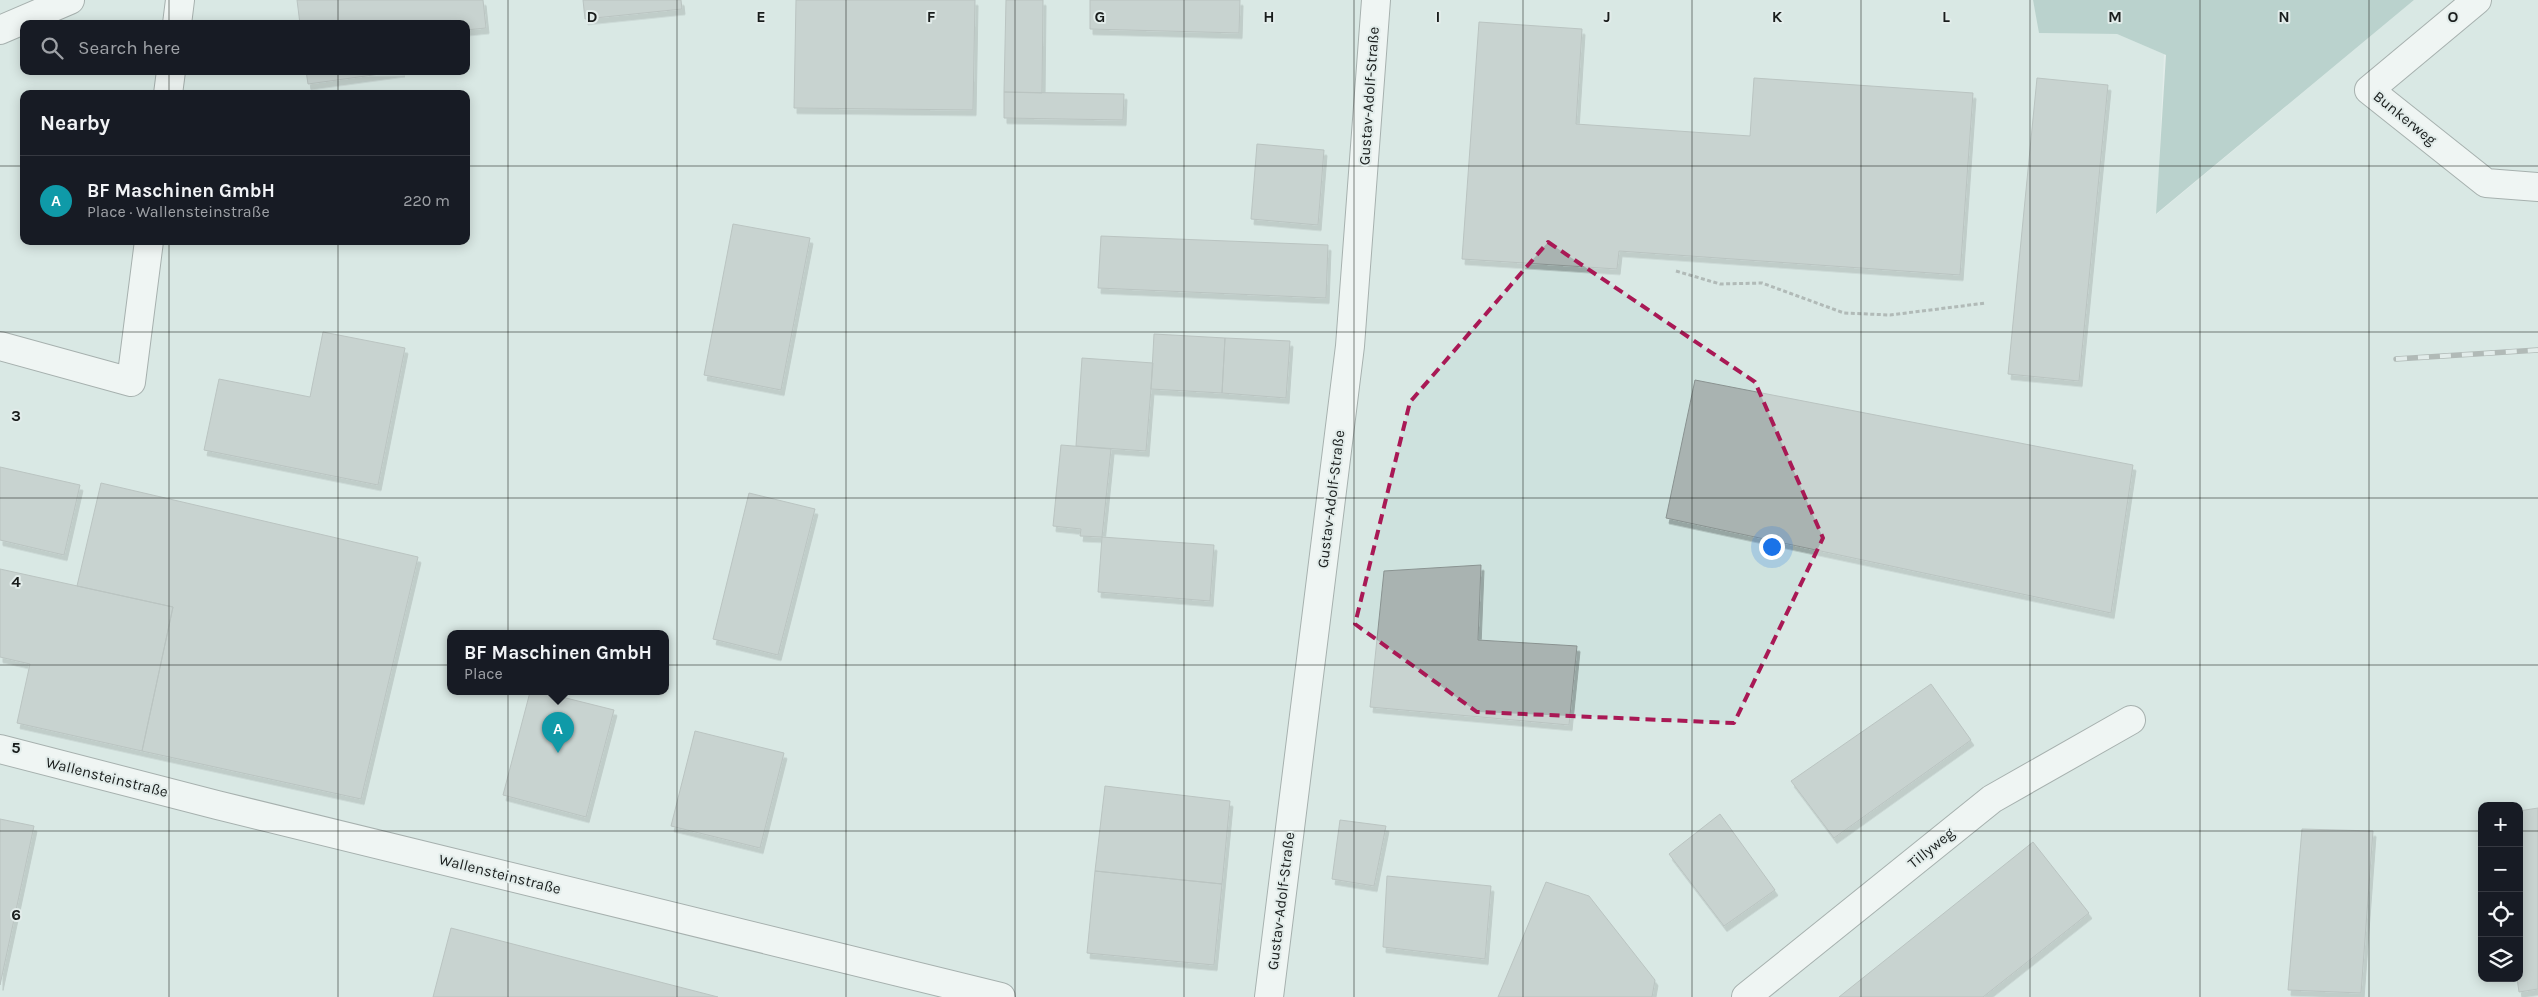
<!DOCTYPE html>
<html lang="en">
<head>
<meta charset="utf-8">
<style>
	:root { --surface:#171b24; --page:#20242c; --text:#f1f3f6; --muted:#9ea1a6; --line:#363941; --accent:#8c9099 }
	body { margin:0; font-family:Karla,sans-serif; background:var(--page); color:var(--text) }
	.controls { position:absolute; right:15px; bottom:15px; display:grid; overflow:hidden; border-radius:10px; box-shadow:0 2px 12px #0003 }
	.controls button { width:45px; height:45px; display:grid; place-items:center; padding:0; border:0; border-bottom:1px solid var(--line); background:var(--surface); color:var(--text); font:25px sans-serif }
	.you { position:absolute; left:1771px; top:546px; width:18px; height:18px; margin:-12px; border:4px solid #fff; border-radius:50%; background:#1a73e8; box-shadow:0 0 0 8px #1a73e833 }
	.badge { display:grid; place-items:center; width:32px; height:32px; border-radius:50%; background:var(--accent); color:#fff; font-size:16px; font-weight:700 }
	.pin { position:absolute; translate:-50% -41px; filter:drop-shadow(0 1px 2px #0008) }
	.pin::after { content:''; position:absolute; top:26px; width:18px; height:15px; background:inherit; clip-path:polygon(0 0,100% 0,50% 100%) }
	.popup { position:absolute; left:447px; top:630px; width:222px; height:65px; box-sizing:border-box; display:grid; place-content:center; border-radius:10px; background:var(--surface); filter:drop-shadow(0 1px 4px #0005); font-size:16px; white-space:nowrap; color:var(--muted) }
	.popup b { font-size:19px; color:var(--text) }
	.popup::after { content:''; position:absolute; left:50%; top:100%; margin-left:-10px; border:10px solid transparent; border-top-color:var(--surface) }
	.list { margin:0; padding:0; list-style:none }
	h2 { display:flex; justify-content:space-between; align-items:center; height:65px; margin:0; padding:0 20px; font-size:21px }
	h2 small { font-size:16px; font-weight:400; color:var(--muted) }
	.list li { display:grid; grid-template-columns:32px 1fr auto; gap:15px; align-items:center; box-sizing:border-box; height:90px; padding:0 20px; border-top:1px solid var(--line) }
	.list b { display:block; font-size:19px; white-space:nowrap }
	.list p { margin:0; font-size:16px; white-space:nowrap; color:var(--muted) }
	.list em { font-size:16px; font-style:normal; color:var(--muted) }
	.icon { flex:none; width:28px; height:28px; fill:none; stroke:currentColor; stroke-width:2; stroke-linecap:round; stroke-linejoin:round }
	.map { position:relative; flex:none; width:2538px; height:997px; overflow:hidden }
	.search { position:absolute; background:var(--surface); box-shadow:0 2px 12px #0003; left:20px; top:20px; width:450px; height:55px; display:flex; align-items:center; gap:12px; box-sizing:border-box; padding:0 18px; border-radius:10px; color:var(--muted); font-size:19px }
	.panel { position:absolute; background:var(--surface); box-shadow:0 2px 12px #0003; left:20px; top:90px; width:450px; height:155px; border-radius:10px }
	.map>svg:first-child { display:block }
	.built { fill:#cee2de; fill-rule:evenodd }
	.forest { fill:#8bb2ab }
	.building { fill:#a9b3b1; stroke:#8a9391; filter:url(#shadow) }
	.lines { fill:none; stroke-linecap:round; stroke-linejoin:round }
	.minor-casing { stroke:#5f6867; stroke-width:30 }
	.path { stroke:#757c7a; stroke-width:3; stroke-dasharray:4 2.5; stroke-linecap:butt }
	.minor { stroke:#fff; stroke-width:28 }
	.rail-casing { stroke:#757c7a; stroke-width:5.5 }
	.rail { stroke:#e2ecea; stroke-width:4; stroke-dasharray:11; stroke-linecap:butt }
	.marked { fill:none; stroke:#a91955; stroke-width:4; stroke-dasharray:10 6; stroke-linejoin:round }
	.grid { fill:none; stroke:#191d1c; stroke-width:1; stroke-opacity:0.55 }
	.labels { text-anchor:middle; stroke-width:4; stroke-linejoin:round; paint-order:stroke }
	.street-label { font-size:15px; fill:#191d1c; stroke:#e2ecea }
	.grid-label { font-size:16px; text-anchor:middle; font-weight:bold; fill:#191d1c; stroke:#e2ecea; stroke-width:4; stroke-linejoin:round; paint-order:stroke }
</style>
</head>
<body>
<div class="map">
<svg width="2538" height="997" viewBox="0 0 2538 997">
	<defs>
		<filter id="shadow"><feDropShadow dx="3" dy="5.5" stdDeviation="0" flood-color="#0004"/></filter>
	</defs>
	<rect width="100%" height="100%" fill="#e2ecea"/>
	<path class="built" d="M0 0H2033L2040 33 2117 34 2164 54 2157 214 2414 0H2538V997H0ZM24 24H466V71H24ZM24 94H466V241H24ZM450 634H666V692H450ZM2482 806H2519V978H2482Z"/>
	<path class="forest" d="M2033 0H2414L2156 214 2166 55 2117 34 2039 33Z"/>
	<path class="building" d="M297 0H483L486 28 466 30V24H300Z
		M583 0H681L682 9 585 19Z
		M796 0H975L973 110 794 108Z
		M1006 0H1043L1042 93 1004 92Z
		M1090 0H1240L1239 33 1090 29Z
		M1479 22 1582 29 1576 124 1750 136 1754 78 1973 93 1960 275 1619 251 1617 269 1462 259Z
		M306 71H402L308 84Z
		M2037 78 2108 85 2079 381 2008 374Z
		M1004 92 1124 94 1123 120 1004 118Z
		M1257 144 1324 150 1318 225 1251 219Z
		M733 224 810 238 781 390 704 375Z
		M1101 236 1328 245 1326 298 1098 288Z
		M323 332 405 348 378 485 204 450 219 379 310 397Z
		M1154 334 1225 338 1222 393 1151 389Z
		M1225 338 1290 341 1286 398 1222 393Z
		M1082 358 1153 363 1146 451 1076 446Z
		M1695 380 2133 465 2111 613 1666 518Z
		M1061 445 1111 449 1102 537 1080 536 1081 529 1053 526Z
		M0 467 80 485 64 555 0 540Z
		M101 483 418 557 361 799 142 751 173 607 77 586Z
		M749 493 815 509 778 655 713 639Z
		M1102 537 1214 545 1210 601 1098 592Z
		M1481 565 1478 640 1577 646 1569 725 1370 707 1384 571Z
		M0 569 173 607 142 751 17 723 30 664 0 657Z
		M1931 684 1971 740 1834 838 1791 781Z
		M530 692H542L614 710 586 817 503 795Z
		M695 731 784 753 760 848 671 826Z
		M1105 786 1230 801 1222 884 1095 871Z
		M2538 808V989L2519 992 2517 978H2519V811Z
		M1720 814 1775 890 1724 926 1669 854Z
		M0 819 34 826 0 985Z
		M1340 820 1386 826 1374 886 1332 879Z
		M2302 829 2373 831 2361 993 2288 990Z
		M2033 842 2089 913 1983 997H1839Z
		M1095 871 1222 884 1214 965 1087 953Z
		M1387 876 1491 886 1485 959 1383 947Z
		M1546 882 1589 896 1655 980 1652 997H1498Z
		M451 928 718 997H433Z"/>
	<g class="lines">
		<g class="minor-casing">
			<path id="minor" d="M2477 0 2369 90 2486 183 2538 187
				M177 24 180 0
				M0 30 70 0
				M168 94 171 71
				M0 346 131 382 149 241
				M0 749 217 805 1001 997
				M1269 997 1350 346 1376 0
				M1746 997 1992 799 2131 720"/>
		</g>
		<path class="path" d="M1676 271 1720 284 1762 283 1844 313 1890 315 1986 303"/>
		<use href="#minor" class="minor"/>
		<g class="rail-casing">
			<path id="rail" d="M2396 359 2538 350"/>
		</g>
		<use href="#rail" class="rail"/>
	</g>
	<path d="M0 0H2538V997H0ZM1548 242 1755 382 1823 538 1734 723 1477 712 1355 624 1410 402Z" fill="#e2ecea" fill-opacity=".55" fill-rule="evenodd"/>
	<path class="marked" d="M1548 242 1755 382 1823 538 1734 723 1477 712 1355 624 1410 402Z"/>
	<path class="grid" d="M169 0V24M338 0V24M508 0V997M677 0V997M846 0V997M1015 0V997M1184 0V997M1354 0V997M1523 0V997M1692 0V997M1861 0V997M2030 0V997M2200 0V997M2369 0V997M169 71V94M338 71V94M0 166H24M466 166H2538M169 241V997M338 241V997M0 332H2538M0 498H2538M0 665H2538M0 831H2482M2519 831H2538"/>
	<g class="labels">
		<g class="street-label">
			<text transform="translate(1369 96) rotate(-86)" y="5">Gustav-Adolf-Straße</text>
			<text transform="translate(2405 118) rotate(39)" y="5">Bunkerweg</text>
			<text transform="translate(1331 499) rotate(-83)" y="5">Gustav-Adolf-Straße</text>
			<text transform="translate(107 777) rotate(14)" y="5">Wallensteinstraße</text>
			<text transform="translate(1931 848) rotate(-39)" y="5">Tillyweg</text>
			<text transform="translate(500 874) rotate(14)" y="5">Wallensteinstraße</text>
			<text transform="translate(1281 901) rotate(-83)" y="5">Gustav-Adolf-Straße</text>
		</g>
	</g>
	<g class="grid-label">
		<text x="592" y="22">D</text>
		<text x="761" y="22">E</text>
		<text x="931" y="22">F</text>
		<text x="1100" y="22">G</text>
		<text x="1269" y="22">H</text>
		<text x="1438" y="22">I</text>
		<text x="1607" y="22">J</text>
		<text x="1777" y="22">K</text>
		<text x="1946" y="22">L</text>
		<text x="2115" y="22">M</text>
		<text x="2284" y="22">N</text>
		<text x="2453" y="22">O</text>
		<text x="16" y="421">3</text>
		<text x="16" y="587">4</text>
		<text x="16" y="753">5</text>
		<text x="16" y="920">6</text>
	</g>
</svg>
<div class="controls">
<button>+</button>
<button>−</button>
<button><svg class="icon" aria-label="locate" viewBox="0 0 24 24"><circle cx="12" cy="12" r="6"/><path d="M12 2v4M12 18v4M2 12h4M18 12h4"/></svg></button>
<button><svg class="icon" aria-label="layers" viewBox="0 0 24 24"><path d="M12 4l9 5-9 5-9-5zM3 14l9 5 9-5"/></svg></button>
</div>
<div class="you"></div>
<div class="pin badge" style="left:558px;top:753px;background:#0f9aa8">A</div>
<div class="popup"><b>BF Maschinen GmbH</b>Place</div>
<div class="search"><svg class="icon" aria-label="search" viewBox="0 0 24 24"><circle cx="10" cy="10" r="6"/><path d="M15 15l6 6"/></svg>Search here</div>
<section class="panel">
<h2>Nearby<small></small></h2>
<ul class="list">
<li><span class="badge" style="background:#0f9aa8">A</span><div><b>BF Maschinen GmbH</b><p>Place · Wallensteinstraße</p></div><em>220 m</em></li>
</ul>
</section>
</div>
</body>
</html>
